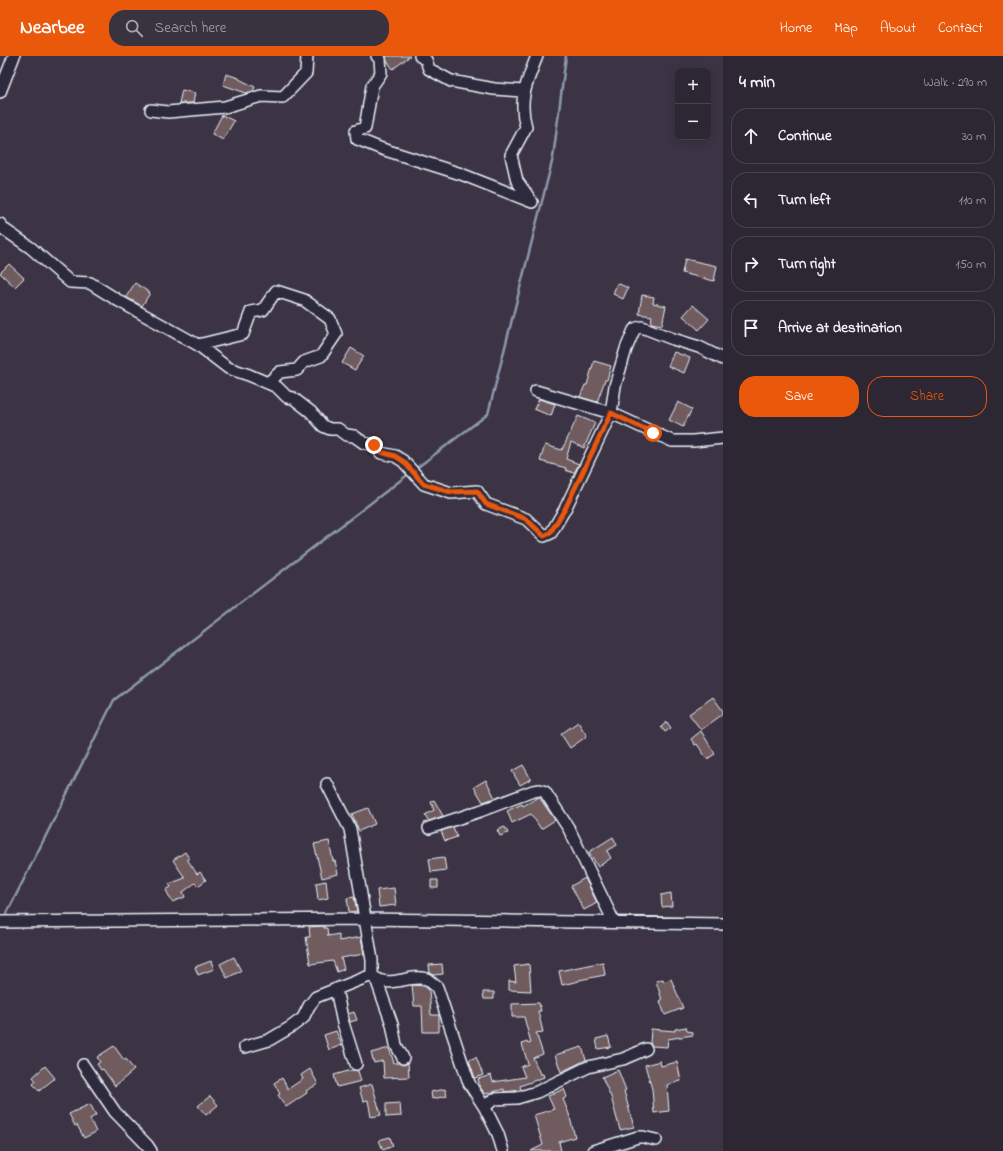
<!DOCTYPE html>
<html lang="en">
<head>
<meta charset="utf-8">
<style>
	:root { --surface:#2d2733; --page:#39333f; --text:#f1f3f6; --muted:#a7a5ac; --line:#48444e; --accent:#ea580c }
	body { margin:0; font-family:"Indie Flower",sans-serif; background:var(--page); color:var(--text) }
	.controls { position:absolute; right:12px; top:12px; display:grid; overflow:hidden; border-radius:8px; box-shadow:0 2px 10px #0003 }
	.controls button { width:36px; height:36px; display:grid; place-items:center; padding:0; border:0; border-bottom:1px solid var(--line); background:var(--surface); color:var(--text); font:20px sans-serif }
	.stop { position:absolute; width:12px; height:12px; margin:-9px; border:3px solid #ea580c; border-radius:50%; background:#fff }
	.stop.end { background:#ea580c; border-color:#fff; box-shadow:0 1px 4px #0008 }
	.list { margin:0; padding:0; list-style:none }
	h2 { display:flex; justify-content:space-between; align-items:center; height:52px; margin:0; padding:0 16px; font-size:17px }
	h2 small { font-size:13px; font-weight:400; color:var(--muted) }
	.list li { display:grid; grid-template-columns:26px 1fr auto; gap:12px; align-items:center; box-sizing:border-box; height:56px; margin:0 8px 8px; padding:0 8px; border:1px solid var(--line); border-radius:16px }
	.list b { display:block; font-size:15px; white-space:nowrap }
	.list em { font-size:13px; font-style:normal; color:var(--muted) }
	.actions { display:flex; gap:8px; padding:12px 16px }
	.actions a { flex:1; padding:9px 0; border:1px solid var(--accent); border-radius:16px; text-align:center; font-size:14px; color:var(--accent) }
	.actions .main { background:var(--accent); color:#fff }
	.icon { flex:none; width:22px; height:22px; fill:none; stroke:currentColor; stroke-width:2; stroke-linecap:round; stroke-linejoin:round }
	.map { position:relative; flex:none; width:723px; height:1095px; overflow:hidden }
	header { display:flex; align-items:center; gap:24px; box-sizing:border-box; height:56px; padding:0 20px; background:var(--accent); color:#fff }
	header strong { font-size:19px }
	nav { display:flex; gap:22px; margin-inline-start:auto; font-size:14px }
	.search { width:280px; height:36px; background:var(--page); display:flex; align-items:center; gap:10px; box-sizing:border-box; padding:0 14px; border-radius:16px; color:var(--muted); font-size:15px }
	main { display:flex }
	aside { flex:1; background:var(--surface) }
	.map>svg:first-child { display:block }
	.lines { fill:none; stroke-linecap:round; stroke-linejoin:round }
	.stream { stroke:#8d99ad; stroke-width:2.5 }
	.building { fill:#705b5e; stroke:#e8f1f8 }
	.street-casing { stroke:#e8f1f8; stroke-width:14 }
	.street { stroke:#2f2a3d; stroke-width:11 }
	.route { stroke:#ea580c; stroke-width:5 }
</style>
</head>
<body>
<header>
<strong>Nearbee</strong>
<div class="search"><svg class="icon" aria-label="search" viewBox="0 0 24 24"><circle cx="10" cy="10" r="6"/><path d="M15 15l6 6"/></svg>Search here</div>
<nav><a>Home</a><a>Map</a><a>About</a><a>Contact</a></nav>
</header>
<main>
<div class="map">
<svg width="723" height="1095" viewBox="0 0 723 1095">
	<rect width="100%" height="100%" fill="#3c3444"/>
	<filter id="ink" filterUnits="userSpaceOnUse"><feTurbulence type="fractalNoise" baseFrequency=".025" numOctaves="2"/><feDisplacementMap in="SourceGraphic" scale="8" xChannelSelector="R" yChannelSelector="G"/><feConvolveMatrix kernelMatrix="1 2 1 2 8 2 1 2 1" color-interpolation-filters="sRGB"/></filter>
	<g filter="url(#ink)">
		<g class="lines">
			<path class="stream" d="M414 414 488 358 553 102 566 0
				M4 863 114 644 410 417"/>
		</g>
		<path class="building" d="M386 0H410L393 13 387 5Z
			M226 18 239 22V23L255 31 253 35 246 37 223 29Z
			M182 34 195 37 193 47H179Z
			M222 59 234 65 223 84 212 78Z
			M685 203 717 210 714 225 682 217Z
			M9 208 24 222 15 231 0 217Z
			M135 227 150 237 142 250 126 241Z
			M617 227 628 232 623 243 613 238Z
			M642 239 654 241 653 247 666 250 662 269 651 267 652 260 639 258Z
			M693 249 709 263 699 274 683 260Z
			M351 292 364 300 355 314 342 307Z
			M674 296 690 302 684 317 668 310Z
			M594 305 611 310 607 324H605L597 346 580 341 585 329H587Z
			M539 343 555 348 551 360 534 353Z
			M678 346 692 353 683 371 669 364Z
			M578 360 595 367 584 392 571 386 566 403 579 408 574 417 565 414 566 412 540 405 545 389 562 394Z
			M713 641 723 655V658L701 674 689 658Z
			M578 666 587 680 570 692 561 678Z
			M667 666 671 672 665 676 661 671Z
			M701 675 715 698 707 703 697 688 695 689 691 683Z
			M523 709 531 723 520 729 512 715Z
			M486 724 495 742 483 746 474 731Z
			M539 741 555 764 541 773 531 758 512 767 507 755 522 748 523 750Z
			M434 744 443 760 429 765 425 759 434 754 431 746Z
			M368 752 375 768 359 775 352 758Z
			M453 771 457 781 445 785 441 775Z
			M505 771 508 777 500 780 497 774Z
			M613 781 617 789 607 795 611 802 598 811 589 796Z
			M329 785 333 805H335L338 818 322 822 314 788Z
			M185 796 189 802 187 803 197 818 200 816 206 824 198 830 195 827 183 836 185 841 172 846 166 834 171 831 169 828 185 822 173 804Z
			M444 801 446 814 431 816 429 803Z
			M585 822 597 847 584 854 571 830Z
			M431 824H438V832H431Z
			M326 825 328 842 318 844 316 827Z
			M394 832 396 849 379 851 377 834Z
			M671 837 672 850 662 851 661 839Z
			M354 841 357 855 349 856 347 842Z
			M324 870V872H327L328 880 339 878V885L361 881 364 898 341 902 344 913 337 916 333 905 310 908 306 881H310L309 871Z
			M234 901 241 915 227 922 220 908Z
			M211 905 214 913 198 919 195 911Z
			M603 906 605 919 579 924V925L562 929 559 915Z
			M442 908 443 918 434 919 430 917 429 909Z
			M529 908 531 935 509 934V925L516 926 514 910Z
			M663 923 664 926 671 923 683 952 665 959 660 945 662 944 656 925Z
			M412 929 424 930 429 934 431 959H439V976H423L422 950H414Z
			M483 936H494V943H484Z
			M539 947 541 955H538L543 976 536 977 543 998 533 1002 540 1018H543L544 1021 520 1030 521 1034 504 1036V1033L485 1038 480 1031 478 1023 491 1019 493 1026 525 1021 521 1011 528 1008 522 988 527 986 528 988 531 987 524 961H512V948Z
			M354 956 357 964 350 966 348 958Z
			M686 971 687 975 693 976V979L668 983 667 991 652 990 650 987 651 973 675 975V973Z
			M336 975 342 989 329 994 324 979Z
			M608 980 611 991 598 993 596 983Z
			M114 990 124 1004 126 1003 134 1014 115 1030 103 1013 101 1014 97 1008 100 1006 97 1001Z
			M582 991 586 1004 561 1016 555 999Z
			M389 992 394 1007H398L403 1009 408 1007 409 1021 384 1022 383 1005 374 1007 371 997Z
			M476 1001 483 1019 475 1022 469 1004Z
			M660 1005 661 1010 677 1006 681 1025 667 1029 669 1055 654 1057 652 1033 645 1009Z
			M45 1010 55 1022 39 1035 33 1028 36 1025 33 1021Z
			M310 1013 318 1028 306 1035 307 1037 286 1051 278 1039 280 1038 274 1027 282 1022 288 1033 303 1023 301 1019Z
			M352 1014 358 1015 361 1025 337 1031 334 1019Z
			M618 1014 626 1034 624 1035 634 1071 620 1074 611 1041 602 1021Z
			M372 1028 381 1059 371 1061 368 1044 363 1045 359 1032Z
			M445 1033 447 1040 432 1043 431 1036Z
			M564 1033 567 1041 563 1043 569 1058 575 1081 559 1086 561 1095H531L543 1089 534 1059 554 1053 548 1040Z
			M210 1040 218 1049 206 1059 198 1050Z
			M400 1047 401 1060 386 1061V1048Z
			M90 1048 96 1059 90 1063 96 1076 84 1082 77 1069 75 1070 69 1058Z
			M390 1081 393 1090 383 1094 379 1084Z"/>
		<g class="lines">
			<g class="street-casing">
				<path id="street" d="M377 0 380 3 381 17 372 30 365 72 356 75 357 83 382 93 461 118 532 146 517 125 511 99 526 71C518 43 527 26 537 0
					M420 0 426 4 429 13 451 25 494 33 523 35
					M0 36 14 0
					M151 54 168 56 225 51 261 40 283 41 306 17 307 0
					M0 168 5 174 31 192 70 226 90 227 119 245 198 289 228 312 249 319 277 331 287 341 293 342 311 356 323 370 330 373H338L346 379 354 380 364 387 374 389 381 397 395 400 403 405 424 428 451 437 477 435 486 448 526 463 544 480 551 477 565 453 611 357 536 335
					M198 289 243 278 251 256 263 254 276 235 304 244 330 263 336 278 321 300 304 306 297 314 280 316 268 327
					M723 303 699 291 673 283 642 271 637 272 634 274 626 293 615 330 611 357 672 385H693L723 382
					M327 728 350 773 372 904V919C387 935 409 917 427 923 430 925 434 929 437 931L469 1027 485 1052 498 1078 503 1095
					M429 772 480 755 533 735 540 734 545 736 569 773 614 866
					M0 866 364 863 723 868
					M376 923 392 968 396 989 403 1002
					M336 933 343 967 356 1008
					M245 991 269 984 291 971 303 962 309 950 316 941 372 919
					M83 1009 115 1056 147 1089 151 1095
					M485 1052 488 1048 494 1043 517 1042 537 1036 588 1011 623 1003 646 993
					M593 1095 638 1081H643L656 1084"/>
			</g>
			<use href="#street" class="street"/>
		</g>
	</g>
	<g class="lines" filter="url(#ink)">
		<path class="route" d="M374 389 381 396 395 400 403 405 424 428 451 436 477 435 486 448 526 463 544 480 550 477 565 453 611 357 653 377"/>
	</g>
</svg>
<div class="controls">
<button>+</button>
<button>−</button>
</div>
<div class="stop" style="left:653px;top:377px"></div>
<div class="stop end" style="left:374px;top:389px"></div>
</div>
<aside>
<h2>4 min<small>Walk · 290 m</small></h2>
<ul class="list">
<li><svg class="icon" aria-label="ahead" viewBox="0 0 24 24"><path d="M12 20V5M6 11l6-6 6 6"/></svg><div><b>Continue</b></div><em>30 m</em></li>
<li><svg class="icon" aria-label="left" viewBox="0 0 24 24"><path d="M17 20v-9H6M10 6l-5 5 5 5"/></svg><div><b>Turn left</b></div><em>110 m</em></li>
<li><svg class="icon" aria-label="right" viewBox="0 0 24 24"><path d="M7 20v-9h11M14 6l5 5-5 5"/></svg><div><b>Turn right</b></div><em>150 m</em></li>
<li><svg class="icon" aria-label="arrive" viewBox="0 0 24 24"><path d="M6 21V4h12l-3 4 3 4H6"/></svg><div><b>Arrive at destination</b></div></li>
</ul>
<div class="actions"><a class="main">Save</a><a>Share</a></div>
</aside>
</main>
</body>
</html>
